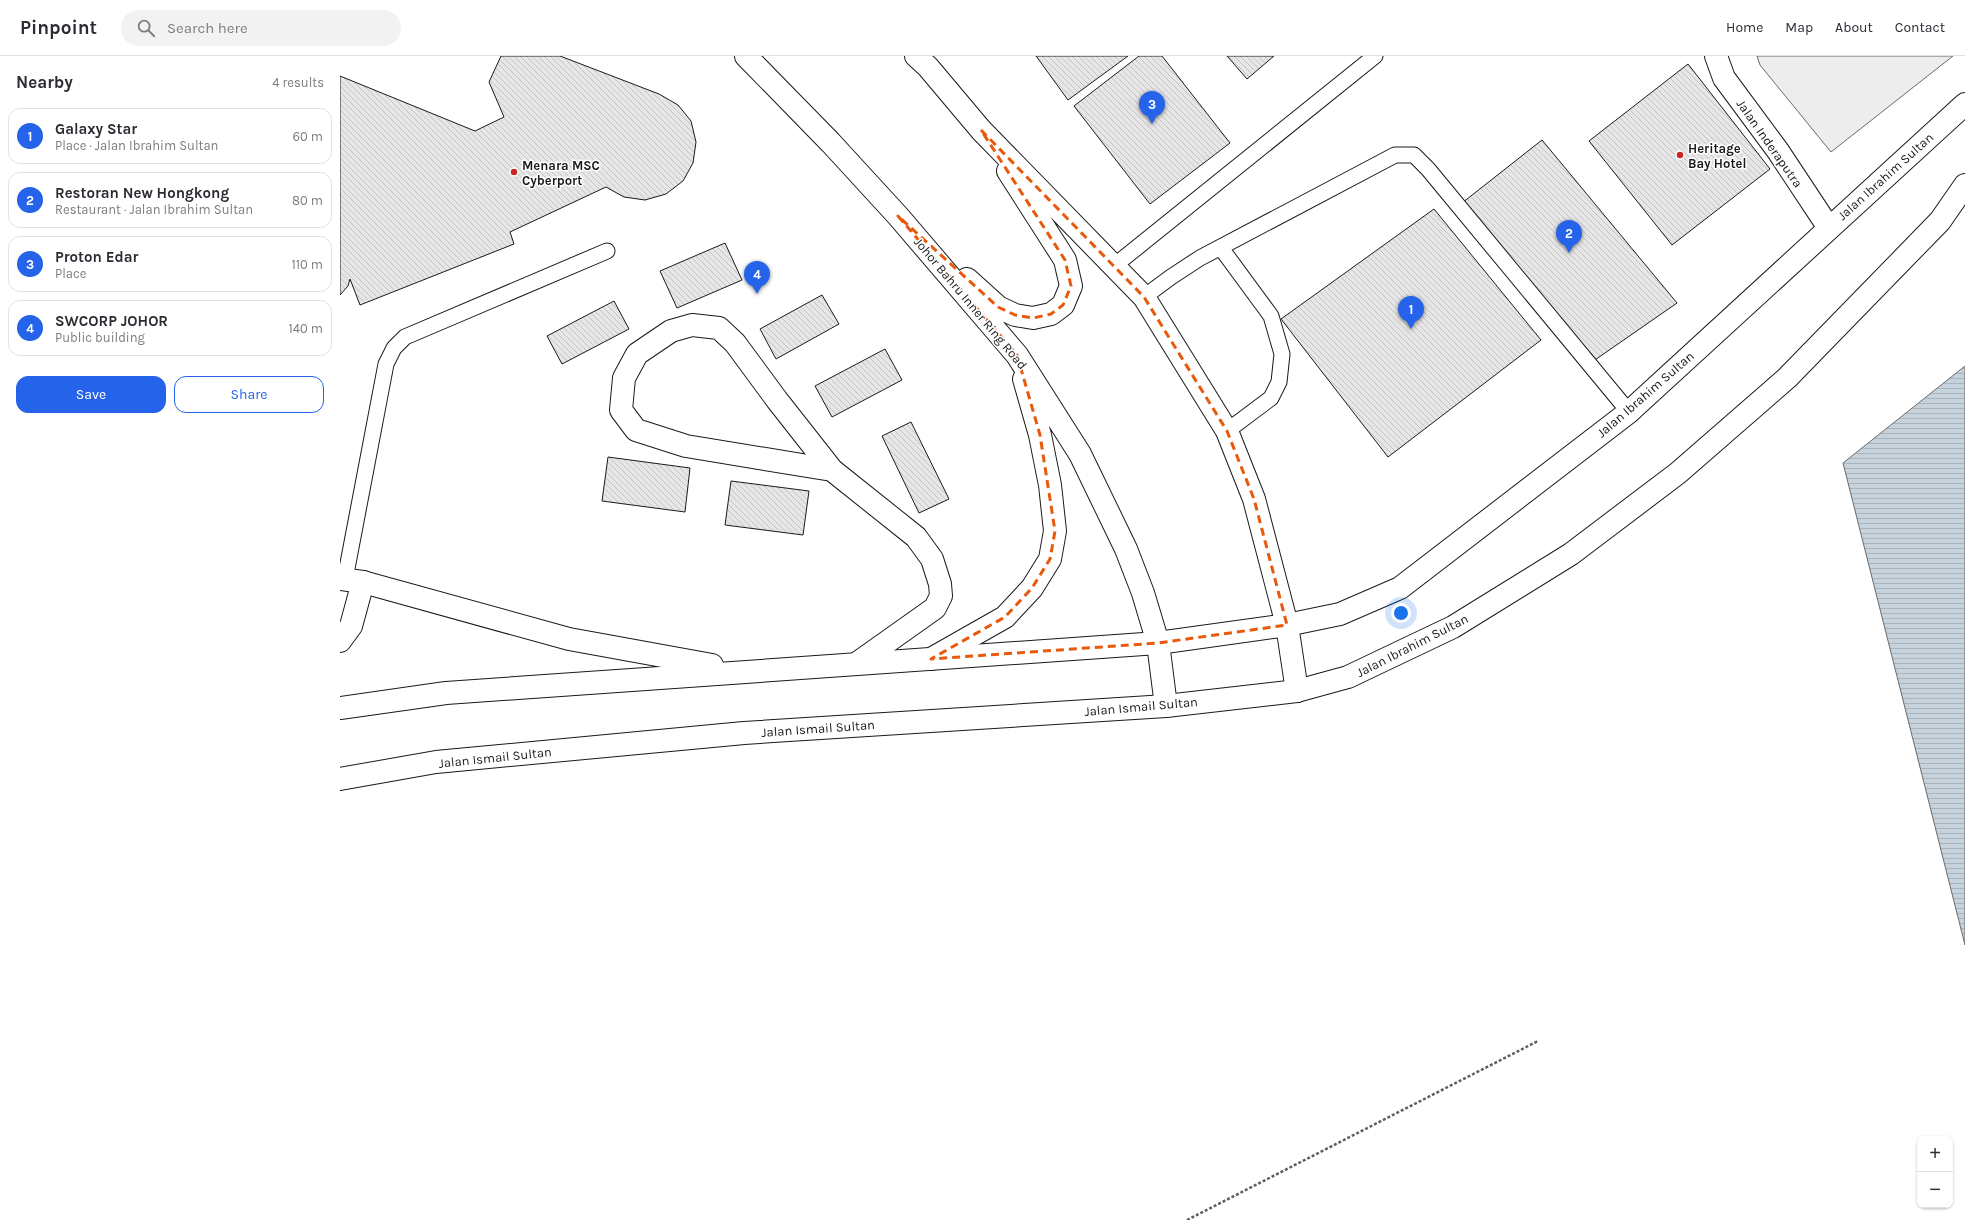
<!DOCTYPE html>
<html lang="en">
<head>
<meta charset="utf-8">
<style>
	:root { --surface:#fff; --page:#f2f2f3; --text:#2b2b33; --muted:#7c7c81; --line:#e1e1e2; --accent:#2563eb }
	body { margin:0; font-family:Karla,sans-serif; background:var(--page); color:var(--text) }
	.controls { position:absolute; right:12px; bottom:12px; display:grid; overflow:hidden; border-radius:8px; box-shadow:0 1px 3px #0004 }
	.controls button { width:36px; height:36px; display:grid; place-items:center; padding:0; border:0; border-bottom:1px solid var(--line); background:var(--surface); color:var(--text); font:20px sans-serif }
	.you { position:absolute; left:1061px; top:557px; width:14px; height:14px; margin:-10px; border:3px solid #fff; border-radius:50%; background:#1a73e8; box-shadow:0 0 0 6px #1a73e833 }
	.badge { display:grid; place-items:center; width:26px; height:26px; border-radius:50%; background:var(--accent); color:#fff; font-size:13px; font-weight:700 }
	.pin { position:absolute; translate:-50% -33px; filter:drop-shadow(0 1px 2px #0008) }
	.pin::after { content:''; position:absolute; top:21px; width:14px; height:12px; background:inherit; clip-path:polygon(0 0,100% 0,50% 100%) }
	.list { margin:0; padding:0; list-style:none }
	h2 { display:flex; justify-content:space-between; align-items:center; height:52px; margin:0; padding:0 16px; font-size:17px }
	h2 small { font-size:13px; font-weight:400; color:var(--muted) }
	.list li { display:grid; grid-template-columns:26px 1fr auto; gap:12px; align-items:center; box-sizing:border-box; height:56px; margin:0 8px 8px; padding:0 8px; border:1px solid var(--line); border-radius:12px }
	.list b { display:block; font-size:15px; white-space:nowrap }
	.list p { margin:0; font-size:13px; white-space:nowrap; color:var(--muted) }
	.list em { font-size:13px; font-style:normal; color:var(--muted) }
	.actions { display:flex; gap:8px; padding:12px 16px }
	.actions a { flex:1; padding:9px 0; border:1px solid var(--accent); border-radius:12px; text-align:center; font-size:14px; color:var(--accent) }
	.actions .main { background:var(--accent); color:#fff }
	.icon { flex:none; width:22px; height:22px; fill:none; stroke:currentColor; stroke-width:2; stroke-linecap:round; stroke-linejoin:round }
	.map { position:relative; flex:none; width:1625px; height:1164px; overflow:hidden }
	header { display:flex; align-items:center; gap:24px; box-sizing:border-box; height:56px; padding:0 20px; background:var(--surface); border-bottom:1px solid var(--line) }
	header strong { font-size:19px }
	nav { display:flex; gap:22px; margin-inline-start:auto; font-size:14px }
	.search { width:280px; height:36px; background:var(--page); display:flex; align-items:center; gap:10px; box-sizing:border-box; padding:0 14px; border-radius:22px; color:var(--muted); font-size:15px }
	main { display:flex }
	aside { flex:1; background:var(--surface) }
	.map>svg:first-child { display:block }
	.parking { fill:#ededed; stroke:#6a6a6a }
	.water { fill:url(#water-rules); stroke:#6a6a6a }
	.building { fill:url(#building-back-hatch); stroke:#1a1a1a }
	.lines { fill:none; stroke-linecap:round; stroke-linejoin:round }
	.service-casing { stroke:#1a1a1a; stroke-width:17 }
	.minor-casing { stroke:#1a1a1a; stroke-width:24 }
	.tertiary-casing { stroke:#1a1a1a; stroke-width:24 }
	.primary-casing { stroke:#1a1a1a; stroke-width:24 }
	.trunk-casing { stroke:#1a1a1a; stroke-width:24 }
	.path { stroke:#5f5f5f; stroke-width:2.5; stroke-dasharray:3 2; stroke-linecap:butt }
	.service { stroke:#fff; stroke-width:15 }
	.minor { stroke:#fff; stroke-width:22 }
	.tertiary { stroke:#fff; stroke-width:22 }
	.primary { stroke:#fff; stroke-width:22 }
	.trunk { stroke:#fff; stroke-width:22 }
	.marked { fill:none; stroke:#e8590c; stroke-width:3; stroke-dasharray:8 5; stroke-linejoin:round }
	.poi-dot { fill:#c62828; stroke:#fff; stroke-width:1.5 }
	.labels { text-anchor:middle; stroke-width:3; stroke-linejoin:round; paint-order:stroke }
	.street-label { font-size:13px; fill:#1a1a1a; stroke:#fff }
	.poi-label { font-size:13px; font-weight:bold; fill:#1a1a1a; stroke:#fff; text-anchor:start }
</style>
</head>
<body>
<header>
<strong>Pinpoint</strong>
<div class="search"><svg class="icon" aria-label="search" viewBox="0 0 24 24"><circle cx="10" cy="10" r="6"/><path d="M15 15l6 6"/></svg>Search here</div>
<nav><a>Home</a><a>Map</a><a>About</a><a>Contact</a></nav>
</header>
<main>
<aside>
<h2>Nearby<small>4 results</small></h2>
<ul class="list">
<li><span class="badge">1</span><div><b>Galaxy Star</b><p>Place · Jalan Ibrahim Sultan</p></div><em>60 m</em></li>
<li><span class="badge">2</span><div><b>Restoran New Hongkong</b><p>Restaurant · Jalan Ibrahim Sultan</p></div><em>80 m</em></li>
<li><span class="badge">3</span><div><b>Proton Edar</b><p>Place</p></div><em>110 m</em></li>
<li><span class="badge">4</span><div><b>SWCORP JOHOR</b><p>Public building</p></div><em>140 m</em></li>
</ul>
<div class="actions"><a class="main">Save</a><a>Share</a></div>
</aside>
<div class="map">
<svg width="1625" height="1164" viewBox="0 0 1625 1164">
	<defs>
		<pattern id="water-rules" width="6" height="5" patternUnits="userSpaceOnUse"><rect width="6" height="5" fill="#c6d2dc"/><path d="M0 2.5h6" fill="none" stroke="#aab4bc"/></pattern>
		<pattern id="building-back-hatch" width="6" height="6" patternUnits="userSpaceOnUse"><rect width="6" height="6" fill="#e6e6e6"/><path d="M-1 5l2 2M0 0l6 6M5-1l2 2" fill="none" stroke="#c5c5c5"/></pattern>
	</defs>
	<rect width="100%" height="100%" fill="#fff"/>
	<path class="parking" d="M1417 0H1613L1491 96 1420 9Z"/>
	<path class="water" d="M1625 310V889L1503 407Z"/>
	<path class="building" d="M161 0H220L319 38 338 49 351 65 356 86 353 107 343 125 326 138 305 144 284 141 266 131 170 176 174 188 20 249 10 223 8 230 0 239V20L135 75 164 61 149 26Z
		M696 0H788L728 44Z
		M799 0H822L890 87 810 148 734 50Z
		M887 0H934L907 23Z
		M1348 8 1430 113 1332 189 1249 85Z
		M1202 84 1337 247 1252 306 1122 147Z
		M1094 153 1201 284 1048 401 941 263Z
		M385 187 402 224 337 252 320 215Z
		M482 239 499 268 436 303 420 273Z
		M274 245 289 273 222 308 207 280Z
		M545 293 562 324 492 361 475 330Z
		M571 366 609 443 579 457 542 380Z
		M268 401 350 412 345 456 262 445Z
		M391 425 469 435 463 479 385 469Z"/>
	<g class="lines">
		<g class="service-casing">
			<path id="service" d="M881 192 931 260 942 298 939 326 931 342 887 375
				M774 210 1035 0
				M804 241 831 221 860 202 1055 99H1074L1088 113 1289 356
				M5 523 46 308 54 292 65 281 267 195"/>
		</g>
		<g class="minor-casing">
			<path id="minor" d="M1376 0 1384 22 1438 95 1489 172
				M492 414 346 390 296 374 281 354 284 322 297 298 331 275 352 269 379 272 395 287 437 344 492 414 576 481 592 503 600 528 601 540 595 552 516 608
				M0 523 23 526"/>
		</g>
		<g class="tertiary-casing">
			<path id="tertiary" d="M947 569 1000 558 1060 532 1289 356 1625 48
				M957 635 1008 621 1113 571 1231 498 1338 417 1447 322 1600 165 1625 129"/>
		</g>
		<g class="primary-casing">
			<path id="primary" d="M0 585 11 570 23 526 229 583 372 609
				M0 652 106 637 818 587 947 569
				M0 723 96 706 404 677 826 650 957 635"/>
		</g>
		<g class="trunk-casing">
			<path id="trunk" d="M406 0 491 87 558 160 677 299 740 398 786 493 803 537 818 587 826 650
				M576 0 588 11 641 74 804 241 887 375 914 443 947 569 957 635
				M627 223 658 251 675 259 693 262 711 258 723 249 731 230 725 204 668 115
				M591 603 665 561 692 532 710 503 715 475 710 429 700 379 684 323"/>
		</g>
		<path class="path" d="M847 1164 1198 985"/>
		<use href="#service" class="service"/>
		<use href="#minor" class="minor"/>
		<use href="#tertiary" class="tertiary"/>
		<use href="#primary" class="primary"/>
		<use href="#trunk" class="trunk"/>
	</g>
	<path class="marked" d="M641 74 804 241 887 375 914 443 947 569 818 587 591 603 665 561 692 532 710 503 715 475 700 379 677 299 558 160 658 251 675 259 693 262 711 258 723 249 731 230 725 204Z"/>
	<g class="poi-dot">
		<circle cx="1340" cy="99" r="4"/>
		<circle cx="174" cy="116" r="4"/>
	</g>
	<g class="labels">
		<g class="street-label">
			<text transform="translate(1430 87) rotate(55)" y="5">Jalan Inderaputra</text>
			<text transform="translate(1545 120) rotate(-42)" y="5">Jalan Ibrahim Sultan</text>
			<text transform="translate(631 247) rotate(50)" y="5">Johor Bahru Inner Ring Road</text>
			<text transform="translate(1305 338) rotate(-41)" y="5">Jalan Ibrahim Sultan</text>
			<text transform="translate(1072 589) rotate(-27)" y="5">Jalan Ibrahim Sultan</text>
			<text transform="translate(801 650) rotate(-5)" y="5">Jalan Ismail Sultan</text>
			<text transform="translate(478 672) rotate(-4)" y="5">Jalan Ismail Sultan</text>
			<text transform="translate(155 701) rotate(-6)" y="5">Jalan Ismail Sultan</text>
		</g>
		<g class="poi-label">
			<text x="1348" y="97">Heritage<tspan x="1348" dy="15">Bay Hotel</tspan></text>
			<text x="182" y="114">Menara MSC<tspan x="182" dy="15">Cyberport</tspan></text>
		</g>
	</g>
</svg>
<div class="controls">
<button>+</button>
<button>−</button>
</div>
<div class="you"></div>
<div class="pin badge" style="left:1071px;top:273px">1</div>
<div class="pin badge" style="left:1229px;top:197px">2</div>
<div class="pin badge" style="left:812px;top:68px">3</div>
<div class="pin badge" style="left:417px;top:238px">4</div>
</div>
</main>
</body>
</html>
